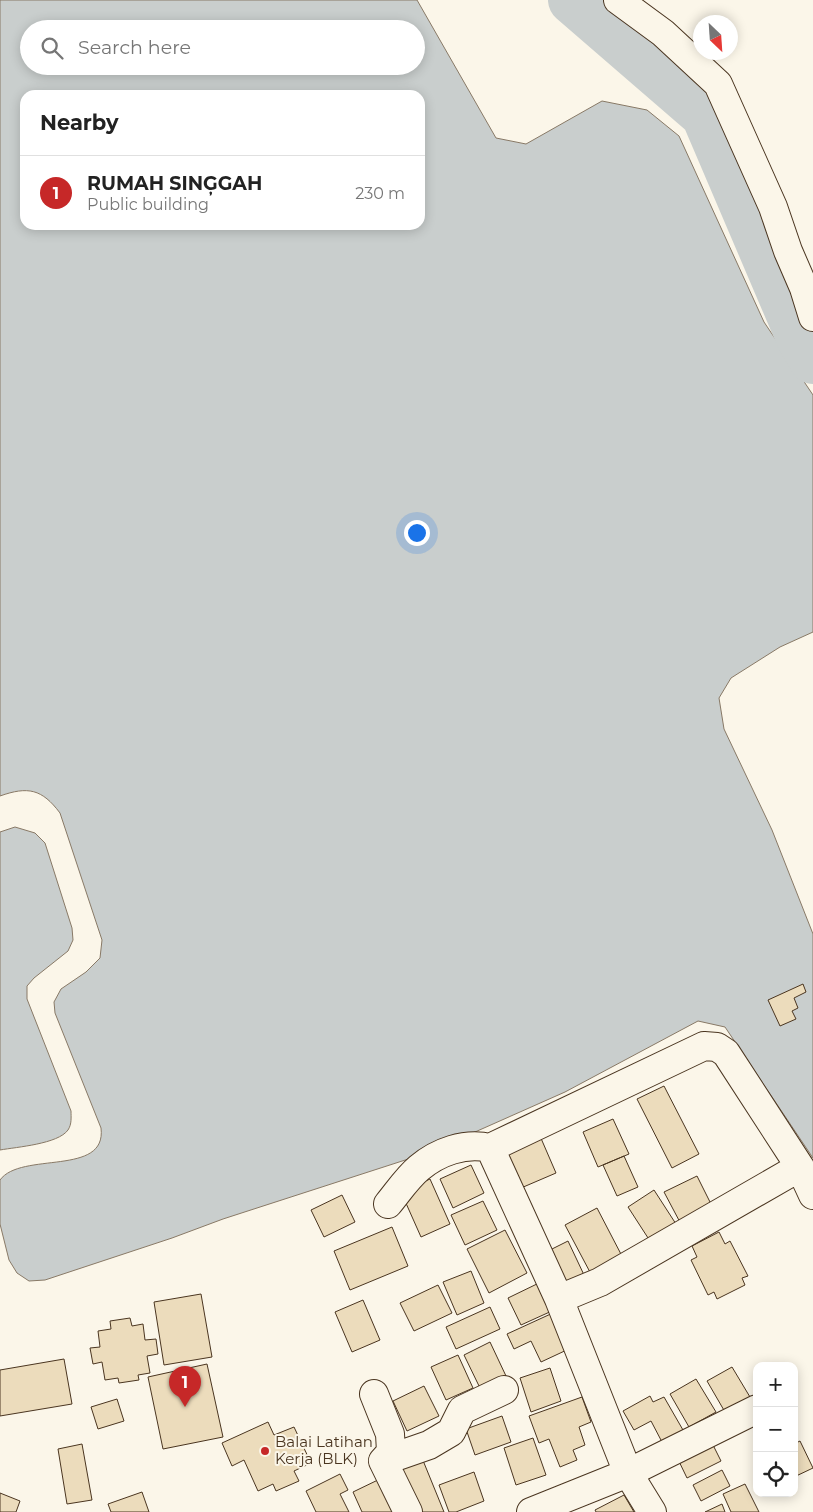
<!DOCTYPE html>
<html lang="en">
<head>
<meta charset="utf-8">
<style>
	:root { --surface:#fff; --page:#f6f6f6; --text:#222; --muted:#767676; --line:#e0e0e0; --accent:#c62828 }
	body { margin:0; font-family:Montserrat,sans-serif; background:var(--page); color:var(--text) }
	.controls { position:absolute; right:15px; bottom:15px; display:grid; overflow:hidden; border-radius:10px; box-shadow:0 2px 12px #0003 }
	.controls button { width:45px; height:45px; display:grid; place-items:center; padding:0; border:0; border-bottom:1px solid var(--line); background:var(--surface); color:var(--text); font:25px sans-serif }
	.compass { position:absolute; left:693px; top:15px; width:45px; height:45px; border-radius:50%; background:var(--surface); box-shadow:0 2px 12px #0003; rotate:155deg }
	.you { position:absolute; left:416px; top:532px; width:18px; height:18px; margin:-12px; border:4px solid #fff; border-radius:50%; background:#1a73e8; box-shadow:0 0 0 8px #1a73e833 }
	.badge { display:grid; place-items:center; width:32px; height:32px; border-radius:50%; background:var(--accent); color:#fff; font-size:16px; font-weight:700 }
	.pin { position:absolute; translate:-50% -41px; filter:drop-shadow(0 1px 2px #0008) }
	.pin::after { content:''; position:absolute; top:26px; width:18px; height:15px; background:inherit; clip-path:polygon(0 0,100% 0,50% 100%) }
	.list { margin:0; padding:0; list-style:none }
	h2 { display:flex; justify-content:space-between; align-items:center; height:65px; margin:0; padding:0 20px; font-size:21px }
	h2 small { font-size:16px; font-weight:400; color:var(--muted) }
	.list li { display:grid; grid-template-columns:32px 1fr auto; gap:15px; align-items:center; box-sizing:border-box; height:75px; padding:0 20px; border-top:1px solid var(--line) }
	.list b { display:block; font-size:19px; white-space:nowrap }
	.list p { margin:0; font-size:16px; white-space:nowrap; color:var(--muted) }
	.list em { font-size:16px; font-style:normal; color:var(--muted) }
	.icon { flex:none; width:28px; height:28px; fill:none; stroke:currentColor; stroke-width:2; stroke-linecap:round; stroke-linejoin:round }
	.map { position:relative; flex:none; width:813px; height:1512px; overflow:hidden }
	.search { position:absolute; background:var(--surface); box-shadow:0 2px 12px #0003; left:20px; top:20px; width:405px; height:55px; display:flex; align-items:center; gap:12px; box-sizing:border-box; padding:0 18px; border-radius:28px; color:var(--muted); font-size:19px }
	.panel { position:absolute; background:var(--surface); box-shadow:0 2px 12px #0003; left:20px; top:90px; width:405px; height:140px; border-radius:15px }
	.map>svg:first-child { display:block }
	.water { fill:#c9cecd; stroke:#887966; fill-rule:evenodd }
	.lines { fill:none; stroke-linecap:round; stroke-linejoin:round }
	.river { stroke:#c9cecd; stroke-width:48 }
	.building { fill:#ecdcbc; stroke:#4a3520 }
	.minor-casing { stroke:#4a3520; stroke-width:30 }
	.minor { stroke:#fbf6e9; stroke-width:28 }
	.poi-dot { fill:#c62828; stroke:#fbf6e9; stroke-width:2 }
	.labels { text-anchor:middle; stroke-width:4; stroke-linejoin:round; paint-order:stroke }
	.poi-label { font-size:15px; fill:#4a3520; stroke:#fbf6e9; text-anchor:start }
</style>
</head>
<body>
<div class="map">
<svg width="813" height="1512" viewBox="0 0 813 1512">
	<rect width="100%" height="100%" fill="#fbf6e9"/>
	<path class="water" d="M0 0H417L496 138 526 144 602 101 647 110 679 136 764 322 813 395V632L780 647 731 678 719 698 724 729 772 830 813 934V1158L725 1027 698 1021 565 1092 430 1152 223 1219 172 1238 45 1280 29 1281 17 1273 9 1260 0 1224V1180C21 1151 107 1177 101 1128L55 1013 54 1002 61 989 86 972 100 958 102 940 60 813C42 789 28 786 0 796ZM29 29H416V66H29ZM25 95H420V225H25Z
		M15 827 35 833 45 843 72 928 73 940 68 951 34 978 27 986V999L71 1111C71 1117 72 1124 68 1130 58 1144 17 1147 0 1150V832Z"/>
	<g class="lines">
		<path class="river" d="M572 0 705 115 801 340 813 360"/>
	</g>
	<path class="building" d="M803 984 806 992 794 998 798 1008 792 1011 796 1019 780 1026 768 1000Z
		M664 1086 699 1154 672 1168 637 1099Z
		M613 1119 629 1154 598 1167 583 1132Z
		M540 1136 556 1173 514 1191 498 1154Z
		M624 1156 638 1187 617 1196 603 1165Z
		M471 1165 484 1193 453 1208 440 1179Z
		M697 1176 714 1210 682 1226 664 1192Z
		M430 1179 450 1224 421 1237 401 1192Z
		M654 1190 676 1224 650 1241 628 1207Z
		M342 1195 355 1222 324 1237 311 1210Z
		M483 1201 497 1230 465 1245 451 1215Z
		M597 1208 623 1258 591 1274 565 1225Z
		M392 1227 408 1266 350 1290 334 1251Z
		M505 1230 527 1273 489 1293 467 1249Z
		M719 1232 725 1244 730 1241 748 1276 742 1278 745 1285 717 1299 714 1292 708 1295 691 1260 697 1257 692 1246Z
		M568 1241 585 1277 558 1290 540 1255Z
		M471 1271 484 1303 457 1315 443 1282Z
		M541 1282 554 1310 521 1325 508 1298Z
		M438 1285 452 1313 414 1331 400 1303Z
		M201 1294 212 1357 164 1365 154 1302Z
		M363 1300 380 1340 352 1352 335 1312Z
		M490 1307 500 1329 456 1349 446 1327Z
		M555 1312 571 1348 541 1362 531 1341 514 1349 507 1334Z
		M130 1318 132 1326 143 1324 145 1340 156 1339 158 1354 147 1356 150 1373 138 1375 139 1380 119 1383 118 1378 105 1380 102 1362 93 1364 90 1348 100 1347 98 1331 111 1329 110 1321Z
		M490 1342 506 1376 480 1388 464 1355Z
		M458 1355 473 1388 446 1400 431 1367Z
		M64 1359 72 1404 0 1416V1370Z
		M207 1364 223 1437 163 1449 148 1377Z
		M732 1367 750 1397 725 1412 707 1381Z
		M550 1368 561 1401 531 1412 520 1378Z
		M696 1379 716 1412 689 1427 670 1394Z
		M424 1386 439 1416 407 1431 393 1401Z
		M650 1396 653 1402 664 1397 683 1430 662 1442 651 1421 634 1430 623 1411Z
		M582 1397 591 1422 579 1427 585 1445 573 1450 577 1460 560 1467 549 1439 539 1443 529 1416Z
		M117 1399 124 1421 98 1429 91 1407Z
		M502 1416 511 1442 475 1455 466 1429Z
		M268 1422 274 1435 294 1427 311 1463 294 1471 299 1481 276 1491 273 1484 258 1491 244 1460 232 1466 222 1443Z
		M708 1435 721 1461 687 1478 674 1451Z
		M533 1438 546 1475 516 1485 504 1448Z
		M800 1441 813 1468 794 1477V1444Z
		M82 1444 92 1500 67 1504 58 1449Z
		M422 1458 444 1512H410L393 1470Z
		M722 1470 730 1486 701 1501 693 1485Z
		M474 1472 484 1501 456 1512H449L439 1485Z
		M340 1474 348 1490 340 1494 349 1512H316L306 1491Z
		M382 1478 394 1512H362L353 1492Z
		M745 1484 759 1512H731L723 1494Z
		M142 1492 149 1512H111L108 1504Z
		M0 1493 20 1501 16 1512H0Z
		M624 1495 634 1512H596L595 1510Z
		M722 1504 725 1512H705Z"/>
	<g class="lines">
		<g class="minor-casing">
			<path id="minor" d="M618 0 663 33 718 84 773 207 788 251 804 288 813 317
				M490 1148 559 1299 628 1473 757 1409
				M388 1204C398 1192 407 1178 419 1168 438 1152 465 1142 490 1148L704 1046 717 1047 726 1053 800 1167 813 1195
				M559 1299 600 1282 800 1167
				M374 1394 390 1434 391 1452 383 1461 408 1512
				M383 1461 429 1445 451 1432 462 1410 504 1390
				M531 1512 628 1473 652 1512"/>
		</g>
		<use href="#minor" class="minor"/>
	</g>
	<circle class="poi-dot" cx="265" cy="1451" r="5"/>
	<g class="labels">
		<g class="poi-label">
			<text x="275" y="1447">Balai Latihan<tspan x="275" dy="17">Kerja (BLK)</tspan></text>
		</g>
	</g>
</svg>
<div class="controls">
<button>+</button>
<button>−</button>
<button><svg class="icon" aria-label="locate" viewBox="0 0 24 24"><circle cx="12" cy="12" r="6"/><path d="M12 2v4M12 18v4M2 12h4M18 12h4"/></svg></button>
</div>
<svg class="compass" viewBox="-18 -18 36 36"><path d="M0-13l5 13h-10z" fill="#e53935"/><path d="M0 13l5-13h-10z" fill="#767676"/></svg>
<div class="you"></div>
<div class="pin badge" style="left:185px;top:1407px">1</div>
<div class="search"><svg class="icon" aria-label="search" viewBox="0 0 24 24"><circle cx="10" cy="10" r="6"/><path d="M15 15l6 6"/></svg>Search here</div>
<section class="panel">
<h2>Nearby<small></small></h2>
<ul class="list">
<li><span class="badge">1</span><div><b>RUMAH SINĢGAH</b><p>Public building</p></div><em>230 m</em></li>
</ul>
</section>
</div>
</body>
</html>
